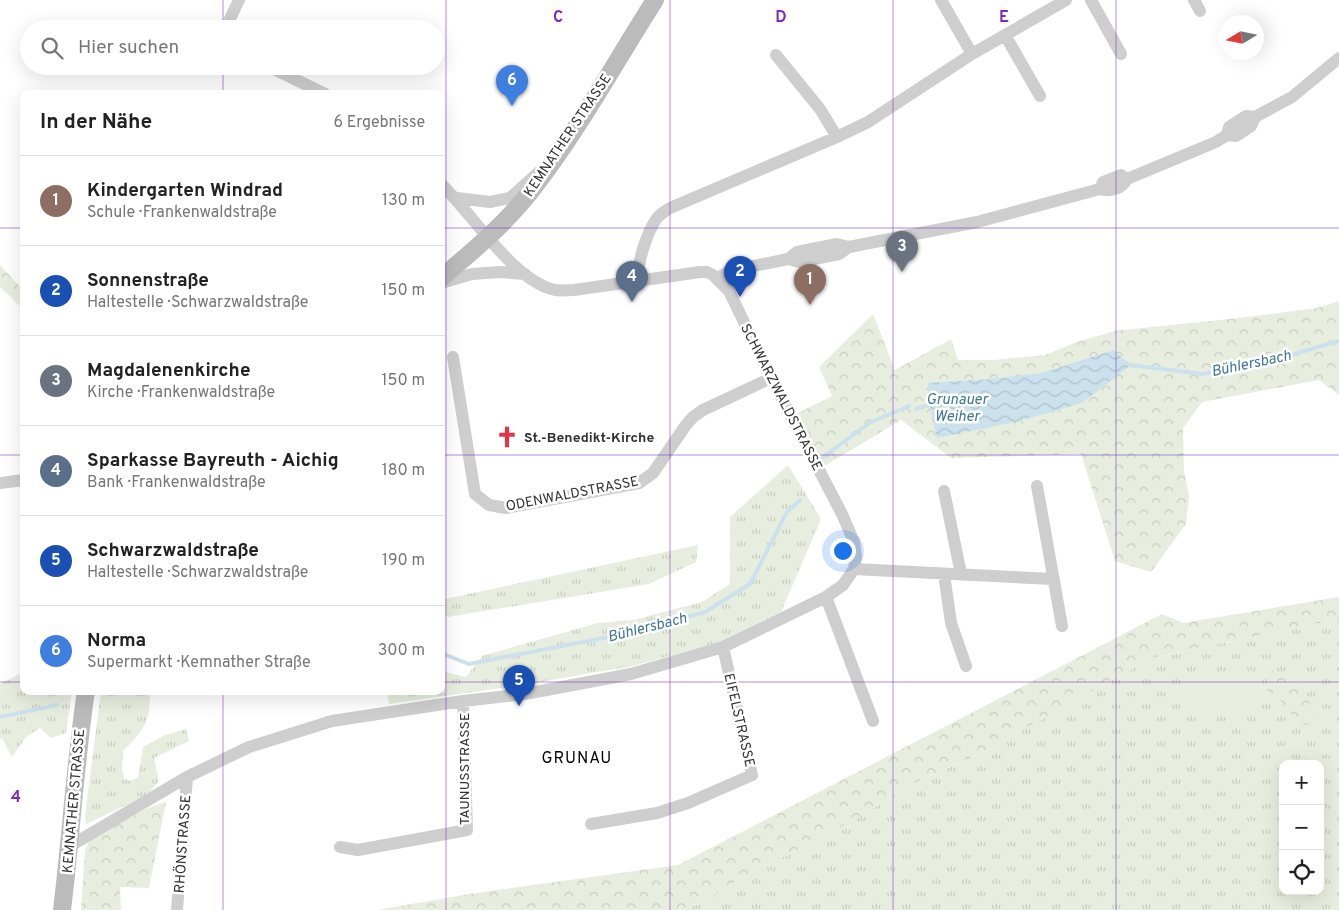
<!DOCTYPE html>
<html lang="de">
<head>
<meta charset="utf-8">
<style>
	:root { --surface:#fff; --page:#f6f6f6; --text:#222; --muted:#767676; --line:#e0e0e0; --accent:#db2777 }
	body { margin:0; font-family:Overpass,sans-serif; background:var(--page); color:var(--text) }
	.controls { position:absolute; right:15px; bottom:15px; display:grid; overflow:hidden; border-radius:10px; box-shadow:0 5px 20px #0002 }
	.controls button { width:45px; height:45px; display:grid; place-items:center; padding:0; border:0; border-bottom:1px solid var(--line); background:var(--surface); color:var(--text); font:25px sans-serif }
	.compass { position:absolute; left:1219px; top:15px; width:45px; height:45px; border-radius:50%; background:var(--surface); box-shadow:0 5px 20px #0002; rotate:260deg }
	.you { position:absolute; left:842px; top:550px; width:18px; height:18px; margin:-12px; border:4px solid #fff; border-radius:50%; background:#1a73e8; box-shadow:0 0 0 8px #1a73e833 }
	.badge { display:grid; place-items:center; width:32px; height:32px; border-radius:50%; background:var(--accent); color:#fff; font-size:16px; font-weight:700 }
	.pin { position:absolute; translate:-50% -41px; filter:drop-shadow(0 1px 2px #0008) }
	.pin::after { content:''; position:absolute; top:26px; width:18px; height:15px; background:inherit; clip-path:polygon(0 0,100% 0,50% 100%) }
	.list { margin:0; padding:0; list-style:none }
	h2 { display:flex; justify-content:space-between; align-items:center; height:65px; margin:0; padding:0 20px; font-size:21px }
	h2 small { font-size:16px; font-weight:400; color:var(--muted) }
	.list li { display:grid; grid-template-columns:32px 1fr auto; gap:15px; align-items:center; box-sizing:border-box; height:90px; padding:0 20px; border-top:1px solid var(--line) }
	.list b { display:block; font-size:19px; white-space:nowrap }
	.list p { margin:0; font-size:16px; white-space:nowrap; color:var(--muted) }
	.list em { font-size:16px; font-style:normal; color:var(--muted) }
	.icon { flex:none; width:28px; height:28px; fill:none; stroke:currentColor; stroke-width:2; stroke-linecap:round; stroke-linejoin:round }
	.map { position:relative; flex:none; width:1339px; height:910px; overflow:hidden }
	.search { position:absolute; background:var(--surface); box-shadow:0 5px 20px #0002; left:20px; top:20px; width:425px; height:55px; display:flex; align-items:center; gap:12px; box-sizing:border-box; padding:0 18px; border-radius:28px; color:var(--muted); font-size:19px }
	.panel { position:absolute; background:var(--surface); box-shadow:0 5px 20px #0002; left:20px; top:90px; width:425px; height:605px; border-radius:10px }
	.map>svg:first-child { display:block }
	.grass { fill:url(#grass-tufts); fill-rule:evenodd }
	.forest { fill:url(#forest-crowns) }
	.green { fill:#e7eedf }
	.water { fill:url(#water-waves) }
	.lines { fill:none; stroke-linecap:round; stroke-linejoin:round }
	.stream { stroke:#cbe1ed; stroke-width:4 }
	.minor { stroke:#cecece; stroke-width:12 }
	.secondary { stroke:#bbb; stroke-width:18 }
	.grid { fill:none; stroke:#7b2cbf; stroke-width:1; stroke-opacity:0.55 }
	.labels { text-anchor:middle; stroke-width:5; stroke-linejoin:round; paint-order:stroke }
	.street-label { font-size:14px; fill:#313131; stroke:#fff }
	.poi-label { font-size:14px; font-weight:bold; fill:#313131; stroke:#fff; text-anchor:start }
	.water-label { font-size:15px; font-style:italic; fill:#3c7596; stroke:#fff }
	.quarter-label { font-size:16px; letter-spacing:1px; fill:#000; stroke:#fff }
	.grid-label { font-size:16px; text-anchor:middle; font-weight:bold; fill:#7b2cbf; stroke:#fff; stroke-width:5; stroke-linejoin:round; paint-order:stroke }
</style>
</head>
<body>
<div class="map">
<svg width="1339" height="910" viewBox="0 0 1339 910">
	<defs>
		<pattern id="grass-tufts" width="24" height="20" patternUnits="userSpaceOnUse" patternTransform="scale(1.25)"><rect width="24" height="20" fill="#e7eedf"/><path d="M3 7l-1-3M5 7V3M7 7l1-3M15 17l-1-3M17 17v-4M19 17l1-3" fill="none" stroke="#c7cdc0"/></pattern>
		<pattern id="forest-crowns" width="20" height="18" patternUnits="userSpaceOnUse" patternTransform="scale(1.25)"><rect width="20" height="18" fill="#e7eedf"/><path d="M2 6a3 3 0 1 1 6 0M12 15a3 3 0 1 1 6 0" fill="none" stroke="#c7cdc0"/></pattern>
		<pattern id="water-waves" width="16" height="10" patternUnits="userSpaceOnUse" patternTransform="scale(1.25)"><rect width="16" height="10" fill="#cbe1ed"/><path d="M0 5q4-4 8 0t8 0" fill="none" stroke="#afc2cc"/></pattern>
	</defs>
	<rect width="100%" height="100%" fill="#fff"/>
	<path class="grass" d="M788 465 821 519 781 612 720 642 633 666 522 685 389 704 387 691H441V671L466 677 482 656 598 623 633 620 702 602 730 584V517Z
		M698 545 696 562 649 584 448 617 441 614V597L445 599Z
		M1339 619V910H680L699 904 753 871 792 853 863 815 906 787 985 751 1151 658ZM1283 764H1320V891H1283Z
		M24 672V691H72L66 733 51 738 40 728 26 737 12 757 2 738 0 739V684Z
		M101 691H150C150 723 145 729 123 751L122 770 125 779 131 781 138 777 143 747 165 735 186 729 189 741 154 758 159 781 147 795 86 824 85 815Z"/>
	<path class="forest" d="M0 265 24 291V310L0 287Z
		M1339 301V395L1319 380 1202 402 1183 428 1184 471 1189 496 1186 524 1151 572 1115 561 1081 454 951 458 901 420 823 467 796 414 832 396 819 367 873 314 895 370 951 339 958 360H993L1045 355 1077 342 1114 331 1239 318 1317 308Z
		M1339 597V619L1151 658 985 751 906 787 863 815 792 853 753 871 699 904 680 910H377L469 894 678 865 1162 614 1183 623Z
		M1272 670 1300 680 1318 723 1301 725 1279 699 1270 700 1266 684Z
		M166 802 149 888 120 887 121 910H81L85 850 90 839 150 807Z"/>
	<path class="green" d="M1256 677 1257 710 1184 712 1183 679Z"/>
	<path class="water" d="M1113 350 1131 365 1082 403 1020 421 937 438 929 405 928 383 991 379 1042 373Z"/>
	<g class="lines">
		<path class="stream" d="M1131 365 1202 374 1267 362 1339 341
			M916 409 929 405
			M823 457 871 422 909 406
			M441 653 469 664 624 634 705 612 750 584 787 512 800 500
			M0 717 57 705"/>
		<path class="minor" d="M941 0 972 54
			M1091 0 1121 54
			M1194 0 1200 11
			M230 29 229 21 239 0
			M1005 35 1040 96
			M776 55 820 109 837 137
			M268 66 325 94
			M1227 135 1229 127 1246 116 1255 117
			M1100 189 1103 182 1121 175 1127 179
			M457 198 490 202 510 198 539 172
			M788 259 797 252 837 244 849 247
			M718 278 730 271 788 259 799 262 839 254 849 247 977 222 1100 189C1110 192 1122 189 1127 179L1216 142 1227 135 1236 136 1251 126 1255 117 1292 97 1339 58
			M638 280C637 263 647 232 657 218 660 214 666 211 670 208L837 137 868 122 972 54 1066 0
			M441 283 472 274 500 272 525 274
			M453 357 475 494 489 505 506 508 639 483 653 473 686 425 693 417 703 410 771 378
			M0 483 24 480
			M1037 486 1062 626
			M944 491 961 574
			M854 569 1053 579
			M944 574 951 623 966 666
			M826 597 873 721
			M591 824 657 813 688 803 752 775 723 647
			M70 846 187 777 249 747 332 721 463 701 525 694 631 674 723 647 826 597 843 585 854 569 856 556 854 542 842 514 771 378 729 291 713 275 707 272H700L574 290C568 290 561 291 555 290 512 280 473 214 441 184
			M340 847 358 850 467 830 463 701
			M177 910 187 777"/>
		<path class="secondary" d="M441 278C473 251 505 224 531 191 578 131 614 64 655 0
			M62 910C71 837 75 764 86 691"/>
	</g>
	<path class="grid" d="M223 0V29M446 0V910M670 0V910M893 0V910M1116 0V910M223 66V94M0 228H24M441 228H1339M0 455H24M441 455H1339M0 682H24M441 682H1339M223 691V910"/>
	<defs>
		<g id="church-bare" transform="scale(1.725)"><path d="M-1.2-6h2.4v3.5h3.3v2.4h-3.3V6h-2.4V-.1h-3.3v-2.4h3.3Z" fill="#e93243" stroke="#fff" stroke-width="2.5" paint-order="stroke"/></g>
	</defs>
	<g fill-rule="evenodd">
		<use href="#church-bare" x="507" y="437"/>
	</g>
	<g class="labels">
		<g class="street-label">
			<text transform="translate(567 135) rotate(-56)" y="5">KEMNATHER STRASSE</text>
			<text transform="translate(782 397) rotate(63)" y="5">SCHWARZWALDSTRASSE</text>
			<text transform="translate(572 493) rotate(-11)" y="5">ODENWALDSTRASSE</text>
			<text transform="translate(740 720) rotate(77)" y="5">EIFELSTRASSE</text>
			<text transform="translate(464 769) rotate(-90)" y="5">TAUNUSSTRASSE</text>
			<text transform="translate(73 801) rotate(-85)" y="5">KEMNATHER STRASSE</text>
			<text transform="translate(182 844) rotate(-86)" y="5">RHÖNSTRASSE</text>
		</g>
		<g class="poi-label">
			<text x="524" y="442">St.-Benedikt-Kirche</text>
		</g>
		<g class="water-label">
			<text transform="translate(1251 363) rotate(-12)" y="5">Bühlersbach</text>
			<text x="957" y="404">Grunauer<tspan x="957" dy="17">Weiher</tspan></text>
			<text transform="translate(647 627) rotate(-14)" y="5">Bühlersbach</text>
		</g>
		<g class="quarter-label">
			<text x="577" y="763">GRUNAU</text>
		</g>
	</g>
	<g class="grid-label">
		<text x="558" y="22">C</text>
		<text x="781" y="22">D</text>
		<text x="1004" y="22">E</text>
		<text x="16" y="802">4</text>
	</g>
</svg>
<div class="controls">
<button>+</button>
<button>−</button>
<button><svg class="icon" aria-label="locate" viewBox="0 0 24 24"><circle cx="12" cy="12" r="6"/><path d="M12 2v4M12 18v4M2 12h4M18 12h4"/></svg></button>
</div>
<svg class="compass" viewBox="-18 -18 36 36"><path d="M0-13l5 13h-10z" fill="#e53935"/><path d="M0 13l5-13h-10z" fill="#767676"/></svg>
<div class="you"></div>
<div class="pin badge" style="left:810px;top:305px;background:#8d6e63">1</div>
<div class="pin badge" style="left:740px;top:297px;background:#1a4fb4">2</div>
<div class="pin badge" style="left:902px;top:272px;background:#6b7280">3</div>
<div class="pin badge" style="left:632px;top:302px;background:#5c6f8a">4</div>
<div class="pin badge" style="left:519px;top:706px;background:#1a4fb4">5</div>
<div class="pin badge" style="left:512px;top:106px;background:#3f7fe0">6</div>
<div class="search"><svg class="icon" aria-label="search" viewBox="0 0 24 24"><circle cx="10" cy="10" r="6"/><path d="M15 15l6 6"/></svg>Hier suchen</div>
<section class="panel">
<h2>In der Nähe<small>6 Ergebnisse</small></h2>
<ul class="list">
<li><span class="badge" style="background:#8d6e63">1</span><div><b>Kindergarten Windrad</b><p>Schule · Frankenwaldstraße</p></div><em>130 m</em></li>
<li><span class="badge" style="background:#1a4fb4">2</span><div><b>Sonnenstraße</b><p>Haltestelle · Schwarzwaldstraße</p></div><em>150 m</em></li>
<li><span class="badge" style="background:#6b7280">3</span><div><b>Magdalenenkirche</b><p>Kirche · Frankenwaldstraße</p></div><em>150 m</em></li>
<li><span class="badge" style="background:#5c6f8a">4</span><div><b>Sparkasse Bayreuth - Aichig</b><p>Bank · Frankenwaldstraße</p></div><em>180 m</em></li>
<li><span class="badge" style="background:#1a4fb4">5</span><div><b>Schwarzwaldstraße</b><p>Haltestelle · Schwarzwaldstraße</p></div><em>190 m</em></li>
<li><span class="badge" style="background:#3f7fe0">6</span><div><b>Norma</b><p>Supermarkt · Kemnather Straße</p></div><em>300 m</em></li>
</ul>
</section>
</div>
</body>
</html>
